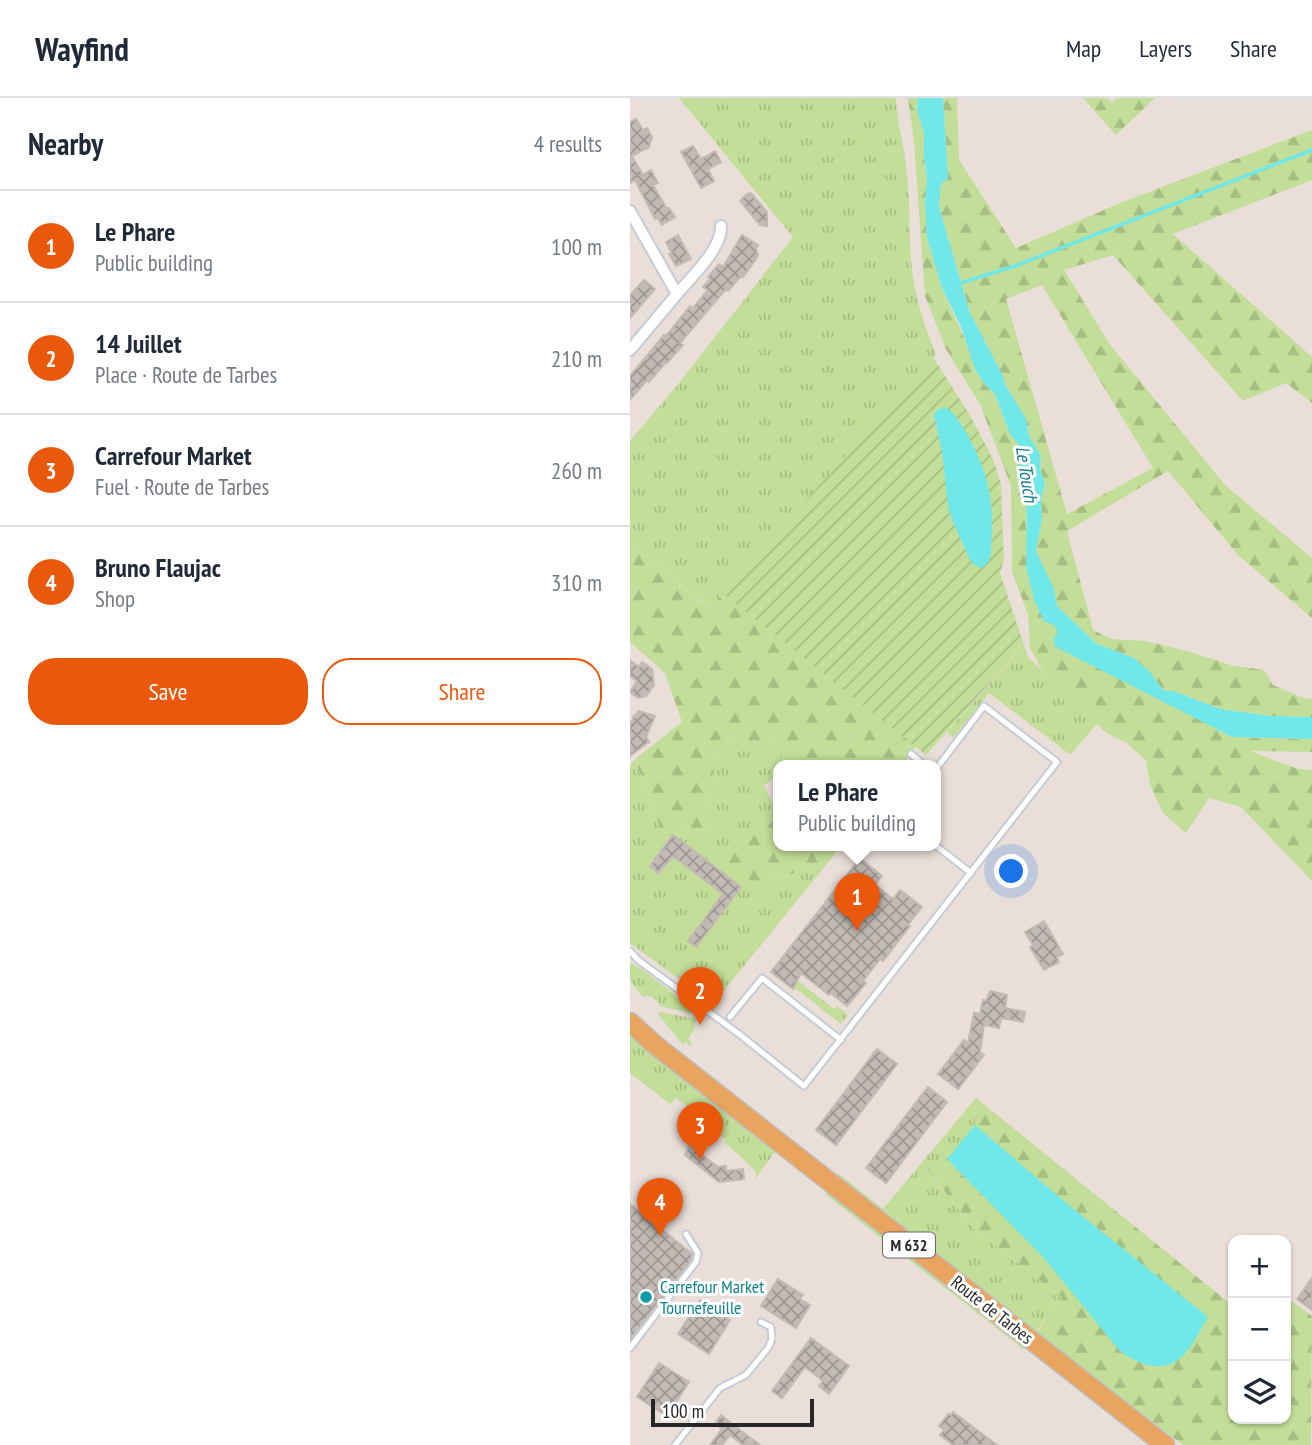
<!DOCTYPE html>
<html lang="en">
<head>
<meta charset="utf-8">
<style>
	:root { --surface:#fff; --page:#f6f6f7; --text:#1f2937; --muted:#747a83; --line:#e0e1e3; --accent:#ea580c }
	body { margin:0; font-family:"PT Sans Narrow",sans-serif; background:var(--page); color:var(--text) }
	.controls { position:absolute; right:21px; bottom:21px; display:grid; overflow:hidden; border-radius:14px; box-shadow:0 2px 5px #0004 }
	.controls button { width:63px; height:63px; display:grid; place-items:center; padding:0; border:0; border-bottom:2px solid var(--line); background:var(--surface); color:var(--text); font:35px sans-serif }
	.scale { position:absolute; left:21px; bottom:18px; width:163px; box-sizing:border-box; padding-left:7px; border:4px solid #272727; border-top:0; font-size:19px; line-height:24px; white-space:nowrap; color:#272727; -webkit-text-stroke:5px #fff; paint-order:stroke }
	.you { position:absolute; left:382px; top:774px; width:24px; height:24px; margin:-18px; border:5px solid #fff; border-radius:50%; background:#1a73e8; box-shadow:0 0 0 10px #1a73e833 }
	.badge { display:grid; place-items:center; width:46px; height:46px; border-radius:50%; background:var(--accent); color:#fff; font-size:23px; font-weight:700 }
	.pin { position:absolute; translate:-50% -58px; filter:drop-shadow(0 2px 4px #0008) }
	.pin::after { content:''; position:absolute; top:37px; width:24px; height:21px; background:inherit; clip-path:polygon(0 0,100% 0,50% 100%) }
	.popup { position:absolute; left:143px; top:662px; width:168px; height:91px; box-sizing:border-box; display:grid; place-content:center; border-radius:14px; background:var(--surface); filter:drop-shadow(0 2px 5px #0005); font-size:23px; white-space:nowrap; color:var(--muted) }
	.popup b { font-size:26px; color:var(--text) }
	.popup::after { content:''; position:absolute; left:50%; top:100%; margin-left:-14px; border:14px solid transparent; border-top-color:var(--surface) }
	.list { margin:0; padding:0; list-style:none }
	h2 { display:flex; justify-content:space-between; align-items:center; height:91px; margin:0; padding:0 28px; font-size:30px }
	h2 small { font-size:23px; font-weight:400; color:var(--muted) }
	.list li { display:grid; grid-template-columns:46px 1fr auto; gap:21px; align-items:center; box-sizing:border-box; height:112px; padding:0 28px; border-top:2px solid var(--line) }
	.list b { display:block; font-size:26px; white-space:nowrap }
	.list p { margin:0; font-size:23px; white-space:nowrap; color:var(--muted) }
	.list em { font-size:23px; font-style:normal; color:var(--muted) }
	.actions { display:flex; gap:14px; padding:21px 28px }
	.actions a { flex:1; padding:16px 0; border:2px solid var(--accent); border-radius:28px; text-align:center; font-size:24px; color:var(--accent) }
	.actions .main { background:var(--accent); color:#fff }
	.icon { flex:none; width:38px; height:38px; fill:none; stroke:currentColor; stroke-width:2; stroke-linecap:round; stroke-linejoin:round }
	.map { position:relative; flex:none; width:682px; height:1347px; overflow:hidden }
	header { display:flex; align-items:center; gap:42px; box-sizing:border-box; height:98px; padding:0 35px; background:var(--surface); border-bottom:2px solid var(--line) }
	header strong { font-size:33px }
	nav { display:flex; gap:38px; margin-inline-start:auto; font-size:24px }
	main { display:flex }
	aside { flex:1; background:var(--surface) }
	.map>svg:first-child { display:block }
	.grass { fill:url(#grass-tufts) }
	.forest { fill:url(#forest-firs); fill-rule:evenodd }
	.garden { fill:url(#garden-furrows) }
	.water { fill:#70e7e8 }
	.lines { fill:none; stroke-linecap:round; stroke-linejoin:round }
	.stream { stroke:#70e7e8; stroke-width:3.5 }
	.building { fill:url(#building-cross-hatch); stroke:#c4bab4; stroke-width:2 }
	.lane-casing { stroke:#c5ccd5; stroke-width:9 }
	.street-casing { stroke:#c5ccd5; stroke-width:14 }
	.primary-casing { stroke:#bebebe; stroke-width:21 }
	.lane { stroke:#fff; stroke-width:5 }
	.street { stroke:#fff; stroke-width:10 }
	.primary { stroke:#e9a55f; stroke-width:18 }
	.culture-dot { fill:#0f9aa8; stroke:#fff; stroke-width:2.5 }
	.labels { text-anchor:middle; stroke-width:6; stroke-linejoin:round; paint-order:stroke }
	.shield { fill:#fff; stroke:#686868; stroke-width:2 }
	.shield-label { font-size:16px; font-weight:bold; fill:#272727 }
	.culture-label { font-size:18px; fill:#0d838f; stroke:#fff; text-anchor:start }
	.street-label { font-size:18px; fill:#272727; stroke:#fff }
	.water-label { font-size:19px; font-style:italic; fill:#137f8a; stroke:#fff }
</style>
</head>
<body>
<header>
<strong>Wayfind</strong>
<nav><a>Map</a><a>Layers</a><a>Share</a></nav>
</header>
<main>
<aside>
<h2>Nearby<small>4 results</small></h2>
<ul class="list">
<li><span class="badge">1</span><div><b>Le Phare</b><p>Public building</p></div><em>100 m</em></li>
<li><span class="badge">2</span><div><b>14 Juillet</b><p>Place · Route de Tarbes</p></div><em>210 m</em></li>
<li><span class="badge">3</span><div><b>Carrefour Market</b><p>Fuel · Route de Tarbes</p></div><em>260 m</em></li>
<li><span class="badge">4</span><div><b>Bruno Flaujac</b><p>Shop</p></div><em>310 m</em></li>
</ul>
<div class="actions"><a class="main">Save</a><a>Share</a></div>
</aside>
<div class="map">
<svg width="682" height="1347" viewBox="0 0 682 1347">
	<defs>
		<pattern id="grass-tufts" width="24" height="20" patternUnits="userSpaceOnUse" patternTransform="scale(1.75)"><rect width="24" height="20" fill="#c2de98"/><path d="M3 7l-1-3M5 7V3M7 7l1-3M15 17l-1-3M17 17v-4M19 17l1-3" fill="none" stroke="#a7be83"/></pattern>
		<pattern id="forest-firs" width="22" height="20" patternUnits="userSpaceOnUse" patternTransform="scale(1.75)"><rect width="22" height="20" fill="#c2de98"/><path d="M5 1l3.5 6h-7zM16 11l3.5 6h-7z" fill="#a7be83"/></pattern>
		<pattern id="garden-furrows" width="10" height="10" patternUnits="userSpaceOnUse" patternTransform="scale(1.75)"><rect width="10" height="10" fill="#c2de98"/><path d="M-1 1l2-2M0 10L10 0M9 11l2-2" fill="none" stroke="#a7be83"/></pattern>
		<pattern id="building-cross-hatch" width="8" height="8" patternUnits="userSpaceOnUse" patternTransform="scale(1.75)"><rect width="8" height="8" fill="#c2bab5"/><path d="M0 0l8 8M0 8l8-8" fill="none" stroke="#9e9793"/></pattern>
	</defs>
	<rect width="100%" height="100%" fill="#eaded9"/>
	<path class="grass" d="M49 0H266C267 25 275 50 277 75 280 104 279 133 281 162 283 193 294 228 306 257L80 511 0 445V343L49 285 163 139Z
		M392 541 398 559 467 626 442 655 439 656 359 595 323 640 317 634 386 556Z
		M87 641 145 646 157 667H148V676L134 688 148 715V721L98 748 111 789 196 767 83 906 0 845V668L5 661 32 735 78 732Z
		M0 865 9 869 70 916 68 917 30 908C26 900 21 896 13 899L0 883Z
		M167 882 204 911 207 908 218 917 211 926 164 889Z
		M29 914 68 921 64 926 65 930 58 941 62 945 60 948 56 944 53 947 28 916Z
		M0 935 148 1050 125 1081 126 1075 123 1070 94 1044 96 1042 83 1031 65 1027 64 1031 61 1033 54 1030 61 1023 53 1016 58 1009 46 1000 40 1006 0 975Z
		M346 1000 345 1027 317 1061 296 1071 348 1135 432 1199 393 1251 195 1096 209 1076 253 1111Z"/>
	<path class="forest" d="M278 0H288L287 13 294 35V58L297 81 295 104 297 140 312 190 355 287 365 296 379 334 388 346 389 367 397 405 396 430 428 535 424 540 601 639 682 641V654L620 653 668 671 682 672V783L611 709 579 700 556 735 533 715 520 687 516 663 497 645 480 637 473 632 434 595 412 572 400 550 398 516 382 474 381 388 350 306 316 251 295 198 284 44Z
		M313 0H327L329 62 386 150 490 105 682 32V82L543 136 682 259V305L656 285 613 303 483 157 434 172 481 248 596 388 682 460V520L608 457 538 373 437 433 463 532 481 541 515 543 557 553 604 568 634 572 643 587 673 600 682 601V619L641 618 591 611 543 593H535L528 586 521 575 504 560 467 546 427 508 423 491 406 453 412 421 411 401 415 385 410 372 411 358 399 338 396 321 375 286 372 276 340 215 309 109 311 86 318 80ZM412 187 523 370 437 416 376 201Z
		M453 0H477L482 5 487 0H525L486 37Z
		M0 445 79 511 93 496 286 648 273 667H157L145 646 87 641 78 732 32 735 5 661 52 624 35 575 0 544Z
		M148 721V747H212L196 767 111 789 83 768 98 748Z
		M346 1000 603 1208V1321H656V1199L682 1218 681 1347H553L406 1235 432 1199 348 1135 296 1070 317 1061 345 1027Z"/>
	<path class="garden" d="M303 259 341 319 363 361 371 386 374 462 370 475 392 541 386 555 296 657 93 496Z"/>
	<path class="water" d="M288 0H313L318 80 311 86 309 109 340 215 372 276 375 286 396 321 399 338 411 358 410 372 415 385 411 401 412 421 406 453 424 491 427 508 467 546 504 560 521 575 528 586 535 593H543L591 611 641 618 682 619V641L602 639 424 548V540L428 535 425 528 414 523 404 502 396 469 397 405 389 367 388 346 379 334 365 296 355 287 345 271 331 229 312 190 297 140 295 104 297 81 294 58V35L287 13Z
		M315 309C325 315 330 325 336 334 361 379 364 405 361 455 359 463 358 467 350 470L343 466 338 458 323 424 318 408 312 353 304 318 306 313Z
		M345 1027 436 1105 578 1219C563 1244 552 1275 518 1267 507 1264 498 1259 489 1252L413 1159 317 1061Z"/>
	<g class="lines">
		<path class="stream" d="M327 186 385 168 682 52"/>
	</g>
	<path class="building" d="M6 21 13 32 17 30 22 39 19 49 2 58 13 77 21 72 28 85 23 87 37 111 39 110 45 119 32 127 28 120 25 121 5 82 0 85V24Z
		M63 48 71 61 85 53 91 64 78 71 84 83 71 90 51 54Z
		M121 95 137 114V128L130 127 110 103 117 96Z
		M48 137 61 161 46 168 39 156 42 155 36 144Z
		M112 137 128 147 126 151 128 157 126 161 113 179 111 178 98 193 96 191 78 212 50 245 53 247 37 265 36 264 19 284 17 282 0 302V278L34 237 36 238 60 208 63 210 78 192 73 189 80 181 78 179 89 166 93 169Z
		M14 182 25 191 0 220V197Z
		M0 562 9 569 12 564 22 571 24 587 16 598 8 600 0 594 7 583 0 578Z
		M8 613 25 618 16 639 19 644 0 658V624H2L4 617 6 618Z
		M43 737 111 789 66 849 58 843 93 796 43 758 28 775 20 768Z
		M230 760 252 778 245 787 263 801 270 792 292 809 278 827 280 828 253 863 250 861 233 883 236 885 217 908 201 895 199 897 171 875 163 891 141 874Z
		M414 823 433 856 427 859 429 864 414 872 400 849 403 847 395 834Z
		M360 893 377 897 375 910 395 914 393 924 371 920 369 930 354 927 350 954 354 957 328 991 308 976 334 942 338 945 344 915 350 916 353 902 356 903Z
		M247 951 267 966 206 1047 186 1032Z
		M298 989 317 1004 256 1085 236 1070Z
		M59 1047 88 1069 96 1068V1073L113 1071 114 1081 89 1084 55 1057Z
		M0 1106 62 1156 61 1162 0 1241Z
		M682 1180V1212L667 1201Z
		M148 1181 173 1197 170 1201 180 1207 166 1230 131 1208Z
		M70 1202 100 1222 79 1256 48 1236Z
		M181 1240 219 1268 199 1296 189 1288 193 1283 175 1269 152 1300 142 1293Z
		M29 1265 59 1284 37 1318 7 1299Z
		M323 1314 367 1347H323L310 1337 314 1332 309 1328 318 1316 321 1317Z
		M91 1317 102 1326 130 1347H113L100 1337 92 1347H80L92 1331 85 1326Z"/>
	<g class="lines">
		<g class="lane-casing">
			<path id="lane" d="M281 656 294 667
				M305 747 341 775
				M0 853 8 862 109 936 174 988 427 664 354 608 306 671
				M100 919 132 880 211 942
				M0 1250 66 1164 68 1155 56 1136
				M45 1347 90 1290 116 1277 138 1250 142 1241 141 1229 131 1224"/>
		</g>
		<g class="street-casing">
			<path id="street" d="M0 113 47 196 0 252
				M47 196C61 179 92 151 91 128"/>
		</g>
		<g class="primary-casing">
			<path id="primary" d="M0 924 24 946 535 1347"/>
		</g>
		<use href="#lane" class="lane"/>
		<use href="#street" class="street"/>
		<use href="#primary" class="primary"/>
	</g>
	<circle class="culture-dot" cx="16" cy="1199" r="7"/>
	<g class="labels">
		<rect class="shield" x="253" y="1134.5" width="52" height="25" rx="5"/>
		<g class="shield-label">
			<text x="279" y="1153">M 632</text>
		</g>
		<g class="culture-label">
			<text x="30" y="1195">Carrefour Market<tspan x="30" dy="21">Tournefeuille</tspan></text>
		</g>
		<g class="street-label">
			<text transform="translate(362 1212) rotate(38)" y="6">Route de Tarbes</text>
		</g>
		<g class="water-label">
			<text transform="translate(397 376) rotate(81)" y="7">Le Touch</text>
		</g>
	</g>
</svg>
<div class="controls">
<button>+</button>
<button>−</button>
<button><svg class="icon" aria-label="layers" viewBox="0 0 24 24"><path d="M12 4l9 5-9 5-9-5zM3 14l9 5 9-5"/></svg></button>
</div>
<div class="scale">100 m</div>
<div class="you"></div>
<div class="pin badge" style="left:227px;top:833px">1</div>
<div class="popup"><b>Le Phare</b>Public building</div>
<div class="pin badge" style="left:70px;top:927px">2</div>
<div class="pin badge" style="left:70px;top:1062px">3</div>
<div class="pin badge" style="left:30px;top:1138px">4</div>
</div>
</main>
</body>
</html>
